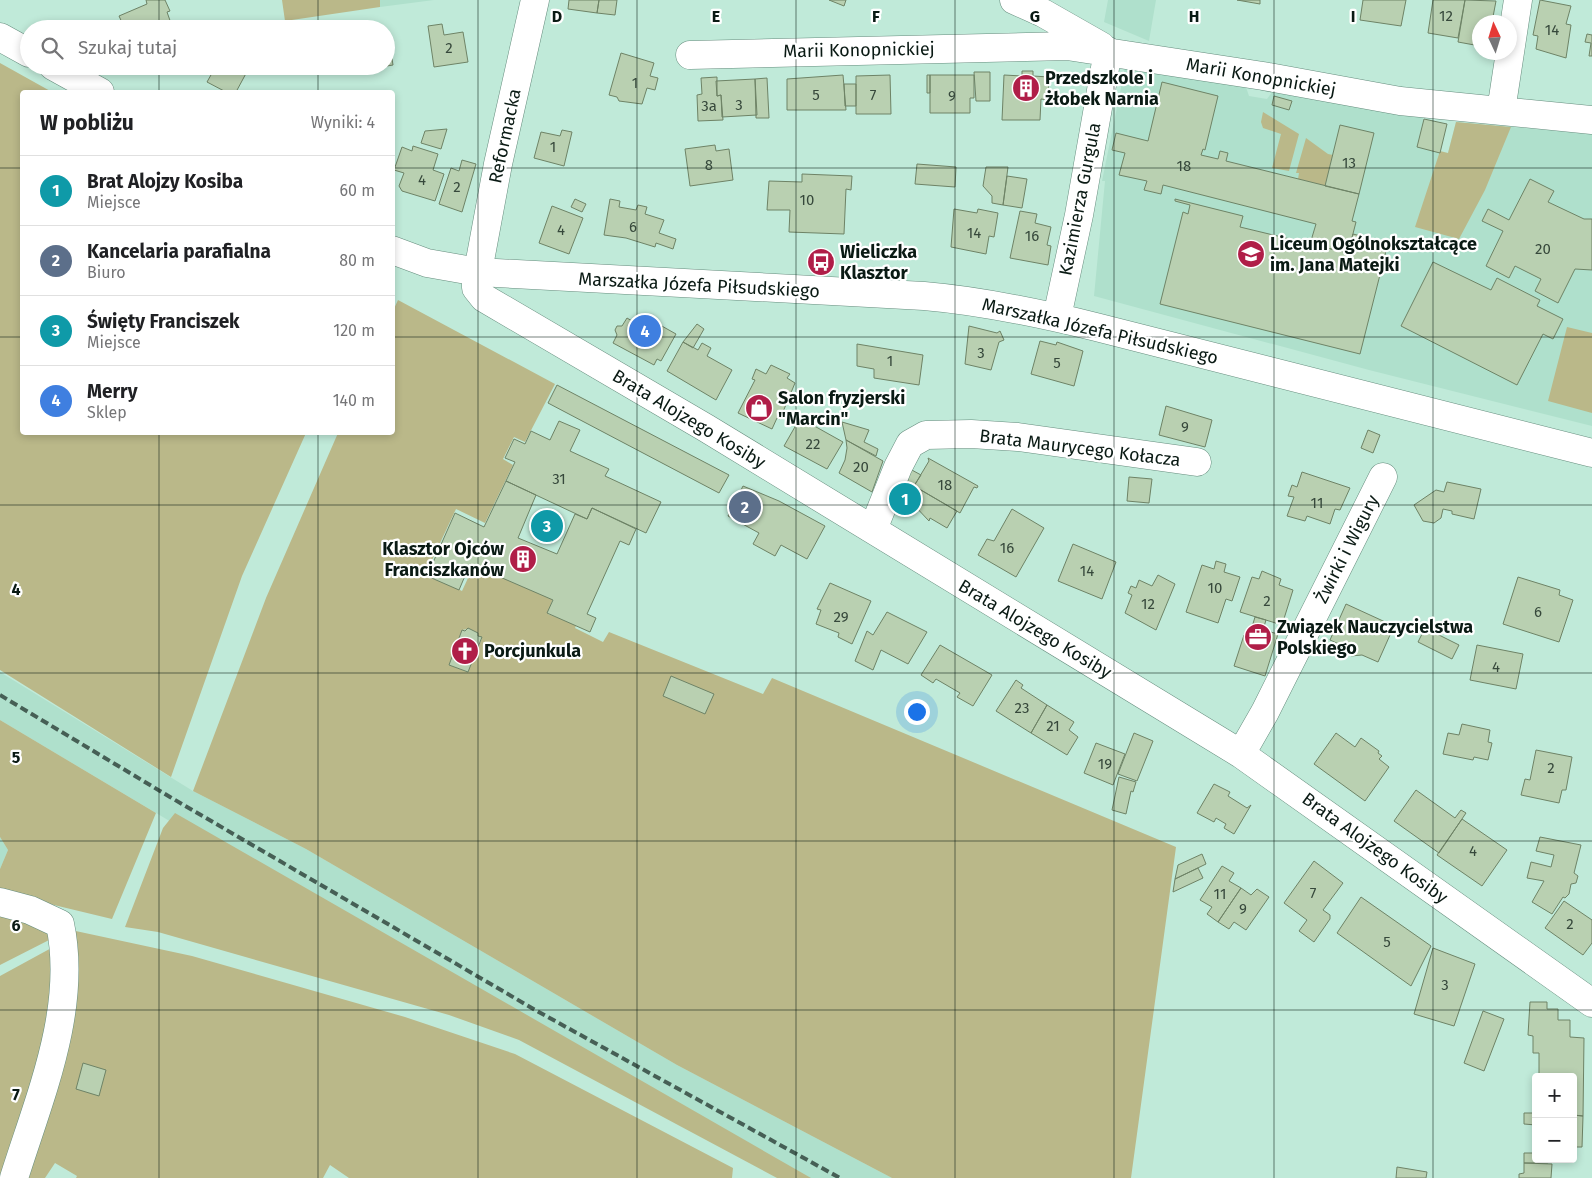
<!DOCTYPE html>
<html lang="pl">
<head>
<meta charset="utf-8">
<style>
	:root { --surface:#fff; --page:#f2f2f2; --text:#202124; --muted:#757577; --line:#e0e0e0; --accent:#b01e48 }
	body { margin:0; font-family:"Fira Sans",sans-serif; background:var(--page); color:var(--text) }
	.controls { position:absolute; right:15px; bottom:15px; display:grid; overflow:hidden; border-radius:5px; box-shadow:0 2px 8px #0003 }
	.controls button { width:45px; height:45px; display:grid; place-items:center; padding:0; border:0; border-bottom:1px solid var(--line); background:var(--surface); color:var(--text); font:25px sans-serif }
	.compass { position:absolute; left:1472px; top:15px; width:45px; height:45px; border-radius:50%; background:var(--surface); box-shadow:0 2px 8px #0003; rotate:356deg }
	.you { position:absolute; left:916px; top:711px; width:18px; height:18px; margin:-12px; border:4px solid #fff; border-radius:50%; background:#1a73e8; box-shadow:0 0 0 8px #1a73e833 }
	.badge { display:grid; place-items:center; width:32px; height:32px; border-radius:50%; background:var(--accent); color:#fff; font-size:16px; font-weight:700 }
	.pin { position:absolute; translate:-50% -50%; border:2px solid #fff; box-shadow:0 1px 5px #0006 }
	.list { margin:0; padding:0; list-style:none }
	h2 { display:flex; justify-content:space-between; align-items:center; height:65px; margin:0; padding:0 20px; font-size:21px }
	h2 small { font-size:16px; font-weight:400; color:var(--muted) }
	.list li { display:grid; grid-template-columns:32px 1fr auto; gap:15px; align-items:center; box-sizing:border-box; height:70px; padding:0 20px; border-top:1px solid var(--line) }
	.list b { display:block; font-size:19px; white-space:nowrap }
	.list p { margin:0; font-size:16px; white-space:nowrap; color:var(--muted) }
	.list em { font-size:16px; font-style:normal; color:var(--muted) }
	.icon { flex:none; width:28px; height:28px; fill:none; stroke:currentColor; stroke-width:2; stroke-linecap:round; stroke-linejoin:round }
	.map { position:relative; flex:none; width:1592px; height:1178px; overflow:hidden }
	.search { position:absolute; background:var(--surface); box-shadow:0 2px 8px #0003; left:20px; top:20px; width:375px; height:55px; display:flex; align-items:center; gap:12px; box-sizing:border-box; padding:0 18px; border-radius:28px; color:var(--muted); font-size:19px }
	.panel { position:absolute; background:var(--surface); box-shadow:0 2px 8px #0003; left:20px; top:90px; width:375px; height:345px; border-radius:5px }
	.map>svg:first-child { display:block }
	.built { fill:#afe0cc }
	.green { fill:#bab889; fill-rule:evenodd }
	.building { fill:#b9d0b1; stroke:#6e8366 }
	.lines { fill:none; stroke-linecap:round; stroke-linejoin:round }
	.minor-casing { stroke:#668d7e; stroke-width:29 }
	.secondary-casing { stroke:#668d7e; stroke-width:29 }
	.minor { stroke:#fff; stroke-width:28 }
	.secondary { stroke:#fff; stroke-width:28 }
	.rail { stroke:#465f55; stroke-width:4; stroke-dasharray:8 4; stroke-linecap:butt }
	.grid { fill:none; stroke:#0a1a14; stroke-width:1; stroke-opacity:0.55 }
	.labels { text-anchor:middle; stroke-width:4.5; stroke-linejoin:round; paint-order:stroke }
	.number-label { font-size:15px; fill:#36483b }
	.street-label { font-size:18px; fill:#0a1a14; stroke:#fff }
	.poi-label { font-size:18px; font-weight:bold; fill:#0a1a14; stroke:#fff; text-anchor:start }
	.grid-label { font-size:16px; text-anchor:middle; font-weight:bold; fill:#0a1a14; stroke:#fff; stroke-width:4.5; stroke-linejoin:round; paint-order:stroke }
</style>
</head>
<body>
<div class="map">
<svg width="1592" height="1178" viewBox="0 0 1592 1178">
	<rect width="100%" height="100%" fill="#c0ead9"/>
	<path class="built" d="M380 0H434L380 7Z
		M1108 0H1156L1149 41 1104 22Z
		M1125 68 1246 87 1249 96 1267 99 1273 91 1424 117 1417 147 1440 153H1448L1456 122 1592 134V426L1369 370 1094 296 1105 181H1102Z
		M0 672 193 791 306 849 677 1065 892 1178H788L418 969 0 720Z
		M0 837 8 850 0 869Z"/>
	<path class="green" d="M282 0H380V7L285 21Z
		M0 63 52 92H22V432L306 433 242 576 171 777 0 670Z
		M1263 112 1299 134 1289 171 1272 168 1281 134 1263 128 1261 122Z
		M1456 122 1511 127 1485 190 1459 239 1415 227 1440 151 1448 153Z
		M1306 138 1328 154 1333 155 1325 186 1298 179 1299 173H1296Z
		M398 300 555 384 525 442 514 437 503 459 513 465 485 523 456 509 426 573 462 591 475 563 553 598 548 614 562 619 578 621 575 628 603 642 609 632 763 694 772 678 1176 847 1131 1178H892L677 1065 306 849 193 791 266 598 338 433 392 432V313ZM468 629 478 633V636L482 638 468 672 449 665 462 630Z
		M1567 327 1592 333V413L1548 401Z
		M0 720 156 813 112 919 0 892V869L8 850 0 837Z
		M175 813 811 1178H777L519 1040 449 1015 158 932 125 927 163 828Z
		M0 908 35 918 53 938 0 965Z
		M71 930 192 956 405 1017 515 1054 733 1168 732 1178H349L330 1165 323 1178H76L77 1176 55 1163 45 1178H23Z
		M55 946 53 1015 3 1178 0 1176V976Z"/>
	<path class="building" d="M146 0H165L170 11 167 12 173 29H125L119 16 147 4Z
		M569 0H599L597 13 568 9Z
		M599 0H617L615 15 597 13Z
		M829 0H846L844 6Z
		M1237 0H1260V4Z
		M1363 0H1406L1401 26 1360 20Z
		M1433 0H1465L1458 38 1428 33Z
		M1465 0 1496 1 1492 22H1480V46L1458 42Z
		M1540 0 1571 6 1566 24 1571 25 1566 58 1536 49 1538 36 1533 35Z
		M442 24 444 35 463 32 468 62 434 67 428 26Z
		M388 33 393 65 363 70V66H386Z
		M1587 34 1592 35V56H1589L1591 43 1585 42Z
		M621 53 654 63 650 76 658 78 655 90 647 88 642 104 619 101 617 97 609 95Z
		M216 66H250L236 92H226L207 82Z
		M1022 71H1033V76L1049 77 1048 100 1041 99 1040 120H1002L1004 75 1022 76Z
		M974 72H990V101H976Z
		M843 75 846 110H787V79Z
		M890 75 891 114H856V76Z
		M927 75H930V93H927Z
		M930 75H974V98H970V113H930Z
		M717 77V96L721 95 723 120 698 121 697 95 702 94 701 78Z
		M767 78 769 118H756L755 79Z
		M755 79 757 115 722 117 721 95 717 96 716 81Z
		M1162 82 1218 96 1205 150 1203 149 1201 155 1218 159 1220 151 1228 153 1226 161 1359 194 1352 221 1356 222 1348 253 1310 244 1316 224 1163 185 1161 194 1144 190 1147 181 1119 175 1125 153 1112 150 1116 133 1148 141Z
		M844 84H856V106H845Z
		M1274 96 1292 101 1289 110 1272 105Z
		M1424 119 1447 124 1440 153 1417 147Z
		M1340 125 1374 133 1359 194 1325 186Z
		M447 129 441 149 421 143 425 131Z
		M562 130 572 132 564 166 534 158 541 132 560 136Z
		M715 145 716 151 729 149 733 180 690 186 685 149Z
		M413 146 438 154 433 170 444 174 435 201 402 191 399 186 404 173 394 170 402 147 412 151Z
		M462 160 476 164 462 212 439 204 451 168 459 171Z
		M917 164 956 167 955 187 915 184Z
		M986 167H1008L1003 205 992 203V196L983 186Z
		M802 174 852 176 851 190 846 189 844 234 789 232 790 210H767L769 181 802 182Z
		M1007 176 1027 179 1022 208 1003 205Z
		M1530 179 1554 191 1548 202 1584 219H1592V270L1575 269 1558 303 1535 291 1541 279 1515 266 1509 278 1486 266 1503 231 1482 221 1488 209 1509 220Z
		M575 199 586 204 582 212 571 207Z
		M610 199 620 201 619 207 636 210 638 205 647 207 645 214 664 220 659 233 676 239 673 249 656 243 655 247 626 238 604 235Z
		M1175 199 1243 216 1240 227 1348 253 1353 234 1388 243 1360 354 1160 304 1183 212 1188 214 1190 205 1175 201Z
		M552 206 583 218 569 254 539 243Z
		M954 209 977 213 978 209 998 213 994 237 989 236 986 254 951 247Z
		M1020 211 1037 214 1035 223 1051 227 1047 245 1051 246 1048 265 1010 258Z
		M1433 262 1491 290 1497 278 1540 300 1537 306 1563 319 1553 339 1543 334 1517 385 1401 326Z
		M627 318 637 324 660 325 676 334 661 361 657 359 654 365 613 343 617 335 615 330 617 326H622Z
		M697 324 704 329 693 348 683 342Z
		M969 326 997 333 1000 331 1004 340 999 342 991 370 965 364Z
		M1040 341 1056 345 1057 342 1083 351 1074 386 1031 374Z
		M683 342 698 350 702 343 711 348 707 356 732 370 716 400 667 371Z
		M857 344 923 355 919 385 874 378V369L857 366Z
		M771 365 790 374 787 378 795 383 780 419 777 418 772 429 738 413 755 380 752 379 756 369 766 374Z
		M557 385 729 475 719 493 548 403Z
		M1166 406 1212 420 1205 447 1159 435Z
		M800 418 843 442 827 469 784 446Z
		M559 421 580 430 570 451 609 469 605 476 661 502 646 533 592 508 587 519 506 481 515 462 505 458 514 439 525 444 531 431 550 440Z
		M842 422 869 430 864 442 878 449 876 456 846 440Z
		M1368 430 1380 435 1373 453 1361 448Z
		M846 440 883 461 872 492 839 473 845 460 847 448Z
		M928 458 978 486 977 488 974 487 960 513 914 486 929 461Z
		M910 469 921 475 914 486 957 511 947 528 930 518 929 521 913 504 907 484Z
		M1302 472 1350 488 1340 510 1335 509 1330 524 1307 516 1305 521 1287 516 1294 497 1288 496 1292 485 1297 487Z
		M1129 477 1152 479 1149 503 1127 501Z
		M506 481 536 495 518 538 557 554 575 514 587 519 592 508 636 529 629 545 620 541 587 614 596 618 590 632 547 613 553 600 470 564 459 590 427 576 455 513 484 527Z
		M1447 482 1481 489 1474 519 1452 514V511L1443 509 1441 518 1434 523 1423 521 1414 505 1436 490 1444 492Z
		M743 486 779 501 825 526 807 559 781 545 775 556 753 544 759 533 728 516Z
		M1012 509 1044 528 1016 577 978 555 987 539 994 541Z
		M1073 544 1116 562 1102 599 1058 581Z
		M1216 561 1226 564 1224 572 1240 577 1232 601 1226 599 1218 623 1186 612 1202 565 1214 569Z
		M1262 571 1281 579 1279 585 1293 590 1282 625 1240 612 1252 577 1259 579Z
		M1158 575 1175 584 1156 630 1125 613 1132 595 1128 593 1131 586 1136 588 1139 580 1152 586Z
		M1518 577 1560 590 1559 595 1573 600 1559 642 1503 624Z
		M830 583 871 601 852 644 838 637 839 633 816 624 821 610 817 609Z
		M1346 604 1394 626 1378 662 1362 655 1351 656 1343 646 1330 640Z
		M887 612 927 632 908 664 881 650 873 670 855 661 867 631 873 635Z
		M1255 617 1266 620 1263 630 1278 634 1265 676 1234 666 1244 635 1249 637Z
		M468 628 478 633V636L482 637 468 672 449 665 462 630 465 631Z
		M1425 628 1459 645 1452 659 1418 642Z
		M940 645 992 675 973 706 957 697 960 693 936 679 933 683 921 675Z
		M1477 645 1523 654 1516 689 1470 680Z
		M671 676 714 694 705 714 663 696Z
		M1016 680 1023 685 1021 688 1047 705 1031 733 996 711Z
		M1047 705 1074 722 1069 730 1078 737 1067 755 1031 733Z
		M1462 724 1490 730 1488 742 1492 743 1488 760 1474 757 1473 760 1443 754 1448 733 1459 735Z
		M1134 733 1153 741 1137 781 1118 774Z
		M1336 733 1355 747 1361 738 1379 751 1378 753 1382 756 1379 759 1389 767 1365 801 1314 764Z
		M1096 743 1125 754 1113 785 1084 773Z
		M1536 750 1572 757 1566 790H1562L1559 803 1521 795 1525 779 1530 780Z
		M1119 777 1136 782 1133 792 1131 791 1126 814 1112 810Z
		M1214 784 1230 792 1228 796 1247 808 1251 805 1234 834 1224 828 1226 824 1216 818 1214 822 1197 813Z
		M1416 790 1455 818 1461 810 1466 813 1439 853 1394 821Z
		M1462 819 1507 850 1482 886 1437 855Z
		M1540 837 1581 845 1574 873 1578 876 1576 883 1571 884 1569 894 1565 898 1563 897 1552 914 1532 902 1544 881 1527 878 1531 862 1551 867 1554 855 1536 851Z
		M1202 854 1206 864 1175 879 1178 865Z
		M1314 861 1343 883 1323 910 1330 915V919L1314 942 1299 931 1307 920 1284 903Z
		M1222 866 1234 873 1229 881 1241 888 1218 922 1207 914 1212 907 1200 900Z
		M1198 868 1203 878 1173 892 1175 879Z
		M1241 888 1251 895 1257 889 1269 897 1246 930 1234 922 1229 929 1218 922Z
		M1361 897 1431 946 1411 986 1337 933Z
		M1564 901 1592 920V943L1583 955 1545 928Z
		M1433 948 1475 964 1454 1026 1414 1014Z
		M1530 1002H1547V1009H1558V1020H1570V1037L1584 1038 1583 1116 1573 1115V1077H1539V1053H1533V1036L1528 1035Z
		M1483 1011 1504 1019 1484 1071 1464 1063Z
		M83 1063 106 1070 99 1096 76 1089Z
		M1524 1113H1536V1125L1524 1124Z
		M1573 1115 1583 1116 1582 1147H1573Z
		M1524 1153H1536V1159H1548V1163H1524Z
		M1524 1163 1552 1164 1551 1178H1519V1174L1524 1173Z
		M1397 1167 1427 1172 1426 1178H1396Z"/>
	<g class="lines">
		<g class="minor-casing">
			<path id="minor" d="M535 0 498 164 476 282V288L484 298 706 428 1241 754 1592 1003
				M1014 0 1043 13 1101 46
				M690 55 1067 46 1263 76 1400 101 1592 120
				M1501 111 1518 0
				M1057 317 1079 215 1108 51
				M876 531V522L898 467 910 444 926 435 971 434 1018 437 1197 462
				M1241 754 1265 712 1383 477
				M0 902 30 910 60 924C78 1009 39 1098 14 1178"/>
		</g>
		<g class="secondary-casing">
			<path id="secondary" d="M0 37 29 53
				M53 66 100 92
				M392 250 427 263 478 272 924 296C983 301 1039 313 1096 327L1592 453"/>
		</g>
		<use href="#minor" class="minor"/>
		<use href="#secondary" class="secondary"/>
		<path class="rail" d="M0 695 170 797 537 1011 840 1178"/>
	</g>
	<path class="grid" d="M159 0V29M318 0V29M478 0V1178M637 0V1178M796 0V1178M955 0V1178M1114 0V1178M1274 0V1178M1433 0V1178M159 66V92M318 66V92M0 168H22M392 168H1592M0 337H22M392 337H1592M159 432V1178M318 432V1178M0 505H1592M0 673H1592M0 841H1592M0 1010H1592"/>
	<defs>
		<g id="building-disc" transform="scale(1.4375)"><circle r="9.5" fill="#b01e48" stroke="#fff"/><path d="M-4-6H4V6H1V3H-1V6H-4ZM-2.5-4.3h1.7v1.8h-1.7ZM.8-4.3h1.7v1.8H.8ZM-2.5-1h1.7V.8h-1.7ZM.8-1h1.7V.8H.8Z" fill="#fff"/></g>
		<g id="school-disc" transform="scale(1.4375)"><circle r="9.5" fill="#b01e48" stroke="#fff"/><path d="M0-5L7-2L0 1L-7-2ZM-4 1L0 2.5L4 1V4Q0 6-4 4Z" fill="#fff"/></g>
		<g id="bus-disc" transform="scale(1.4375)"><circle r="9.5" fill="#b01e48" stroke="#fff"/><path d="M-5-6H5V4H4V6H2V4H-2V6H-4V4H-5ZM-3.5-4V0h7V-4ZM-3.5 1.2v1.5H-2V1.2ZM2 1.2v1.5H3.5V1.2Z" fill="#fff"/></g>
		<g id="shop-disc" transform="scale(1.4375)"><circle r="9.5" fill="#b01e48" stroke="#fff"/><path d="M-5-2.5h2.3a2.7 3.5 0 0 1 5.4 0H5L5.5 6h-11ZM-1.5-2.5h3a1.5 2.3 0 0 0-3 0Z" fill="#fff"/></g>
		<g id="office-disc" transform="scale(1.4375)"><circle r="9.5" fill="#b01e48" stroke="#fff"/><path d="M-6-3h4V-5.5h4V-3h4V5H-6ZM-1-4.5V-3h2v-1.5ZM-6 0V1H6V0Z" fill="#fff"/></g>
		<g id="church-disc" transform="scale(1.4375)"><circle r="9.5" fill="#b01e48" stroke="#fff"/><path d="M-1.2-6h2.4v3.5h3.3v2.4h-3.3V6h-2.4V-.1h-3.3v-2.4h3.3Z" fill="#fff"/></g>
	</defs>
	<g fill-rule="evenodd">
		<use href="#building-disc" x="1026" y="88"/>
		<use href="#school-disc" x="1251" y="254"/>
		<use href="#bus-disc" x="821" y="262"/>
		<use href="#shop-disc" x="759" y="408"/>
		<use href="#building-disc" x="523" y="559"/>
		<use href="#office-disc" x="1258" y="637"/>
		<use href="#church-disc" x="465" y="651"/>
	</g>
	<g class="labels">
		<g class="number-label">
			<text x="1446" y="21">12</text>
			<text x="1552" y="35">14</text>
			<text x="449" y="53">2</text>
			<text x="635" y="88">1</text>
			<text x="816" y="100">5</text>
			<text x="873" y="100">7</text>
			<text x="952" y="101">9</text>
			<text x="739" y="110">3</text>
			<text x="709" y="111">3a</text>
			<text x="553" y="152">1</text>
			<text x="1349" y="168">13</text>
			<text x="709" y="170">8</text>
			<text x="1184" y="171">18</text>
			<text x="422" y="185">4</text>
			<text x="457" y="192">2</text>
			<text x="807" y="205">10</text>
			<text x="633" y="232">6</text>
			<text x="561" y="235">4</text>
			<text x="974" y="238">14</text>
			<text x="1032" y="241">16</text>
			<text x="1543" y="254">20</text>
			<text x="981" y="358">3</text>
			<text x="890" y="366">1</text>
			<text x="1057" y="368">5</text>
			<text x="1185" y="432">9</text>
			<text x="813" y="449">22</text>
			<text x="861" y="472">20</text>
			<text x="559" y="484">31</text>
			<text x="945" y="490">18</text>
			<text x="1317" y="508">11</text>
			<text x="1007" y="553">16</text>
			<text x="1087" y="576">14</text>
			<text x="1215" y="593">10</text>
			<text x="1267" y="606">2</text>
			<text x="1148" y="609">12</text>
			<text x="1538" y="617">6</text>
			<text x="841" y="622">29</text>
			<text x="1496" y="672">4</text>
			<text x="1022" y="713">23</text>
			<text x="1053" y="731">21</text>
			<text x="1105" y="769">19</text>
			<text x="1551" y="773">2</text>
			<text x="1473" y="856">4</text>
			<text x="1313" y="898">7</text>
			<text x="1220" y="899">11</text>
			<text x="1243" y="914">9</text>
			<text x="1570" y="929">2</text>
			<text x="1387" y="947">5</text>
			<text x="1445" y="990">3</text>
		</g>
		<g class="street-label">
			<text transform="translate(859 50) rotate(-1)" y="6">Marii Konopnickiej</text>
			<text transform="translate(1261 77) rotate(10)" y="6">Marii Konopnickiej</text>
			<text transform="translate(505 136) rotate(-78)" y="6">Reformacka</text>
			<text transform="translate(1080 199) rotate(-79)" y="6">Kazimierza Gurgula</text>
			<text transform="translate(699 285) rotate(3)" y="6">Marszałka Józefa Piłsudskiego</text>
			<text transform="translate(1100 331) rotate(13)" y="6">Marszałka Józefa Piłsudskiego</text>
			<text transform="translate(689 419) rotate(31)" y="6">Brata Alojzego Kosiby</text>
			<text transform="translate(1080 448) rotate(7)" y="6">Brata Maurycego Kołacza</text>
			<text transform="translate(1347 549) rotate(-63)" y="6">Żwirki i Wigury</text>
			<text transform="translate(1035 629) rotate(31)" y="6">Brata Alojzego Kosiby</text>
			<text transform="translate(1375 848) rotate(36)" y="6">Brata Alojzego Kosiby</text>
		</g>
		<g class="poi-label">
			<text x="1045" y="84">Przedszkole i<tspan x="1045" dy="21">żłobek Narnia</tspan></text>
			<text x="1270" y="250">Liceum Ogólnokształcące<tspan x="1270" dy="21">im. Jana Matejki</tspan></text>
			<text x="840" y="258">Wieliczka<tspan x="840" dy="21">Klasztor</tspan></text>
			<text x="778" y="404">Salon fryzjerski<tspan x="778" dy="21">"Marcin"</tspan></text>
			<text x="504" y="555" text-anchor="end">Klasztor Ojców<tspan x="504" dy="21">Franciszkanów</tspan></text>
			<text x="1277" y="633">Związek Nauczycielstwa<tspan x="1277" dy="21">Polskiego</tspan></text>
			<text x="484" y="657">Porcjunkula</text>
		</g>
	</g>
	<g class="grid-label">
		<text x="557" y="22">D</text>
		<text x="716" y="22">E</text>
		<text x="876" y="22">F</text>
		<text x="1035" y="22">G</text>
		<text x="1194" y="22">H</text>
		<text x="1353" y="22">I</text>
		<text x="16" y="595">4</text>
		<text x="16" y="763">5</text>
		<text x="16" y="931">6</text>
		<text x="16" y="1100">7</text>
	</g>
</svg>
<div class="controls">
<button>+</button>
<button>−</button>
</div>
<svg class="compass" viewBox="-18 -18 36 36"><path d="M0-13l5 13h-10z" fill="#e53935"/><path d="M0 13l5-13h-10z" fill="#757577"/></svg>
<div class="you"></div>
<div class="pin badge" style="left:905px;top:499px;background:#0f9aa8">1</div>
<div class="pin badge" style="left:745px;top:507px;background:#5c6f8a">2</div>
<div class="pin badge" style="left:547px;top:526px;background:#0f9aa8">3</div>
<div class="pin badge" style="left:645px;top:331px;background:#3f7fe0">4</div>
<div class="search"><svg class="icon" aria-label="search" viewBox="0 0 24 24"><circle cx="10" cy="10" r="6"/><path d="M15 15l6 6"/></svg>Szukaj tutaj</div>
<section class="panel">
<h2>W pobliżu<small>Wyniki: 4</small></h2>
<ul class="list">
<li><span class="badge" style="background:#0f9aa8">1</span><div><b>Brat Alojzy Kosiba</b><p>Miejsce</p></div><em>60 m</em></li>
<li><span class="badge" style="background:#5c6f8a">2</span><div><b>Kancelaria parafialna</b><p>Biuro</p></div><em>80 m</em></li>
<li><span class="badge" style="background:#0f9aa8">3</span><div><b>Święty Franciszek</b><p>Miejsce</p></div><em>120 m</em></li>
<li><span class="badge" style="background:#3f7fe0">4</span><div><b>Merry</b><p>Sklep</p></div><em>140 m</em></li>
</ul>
</section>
</div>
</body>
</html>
